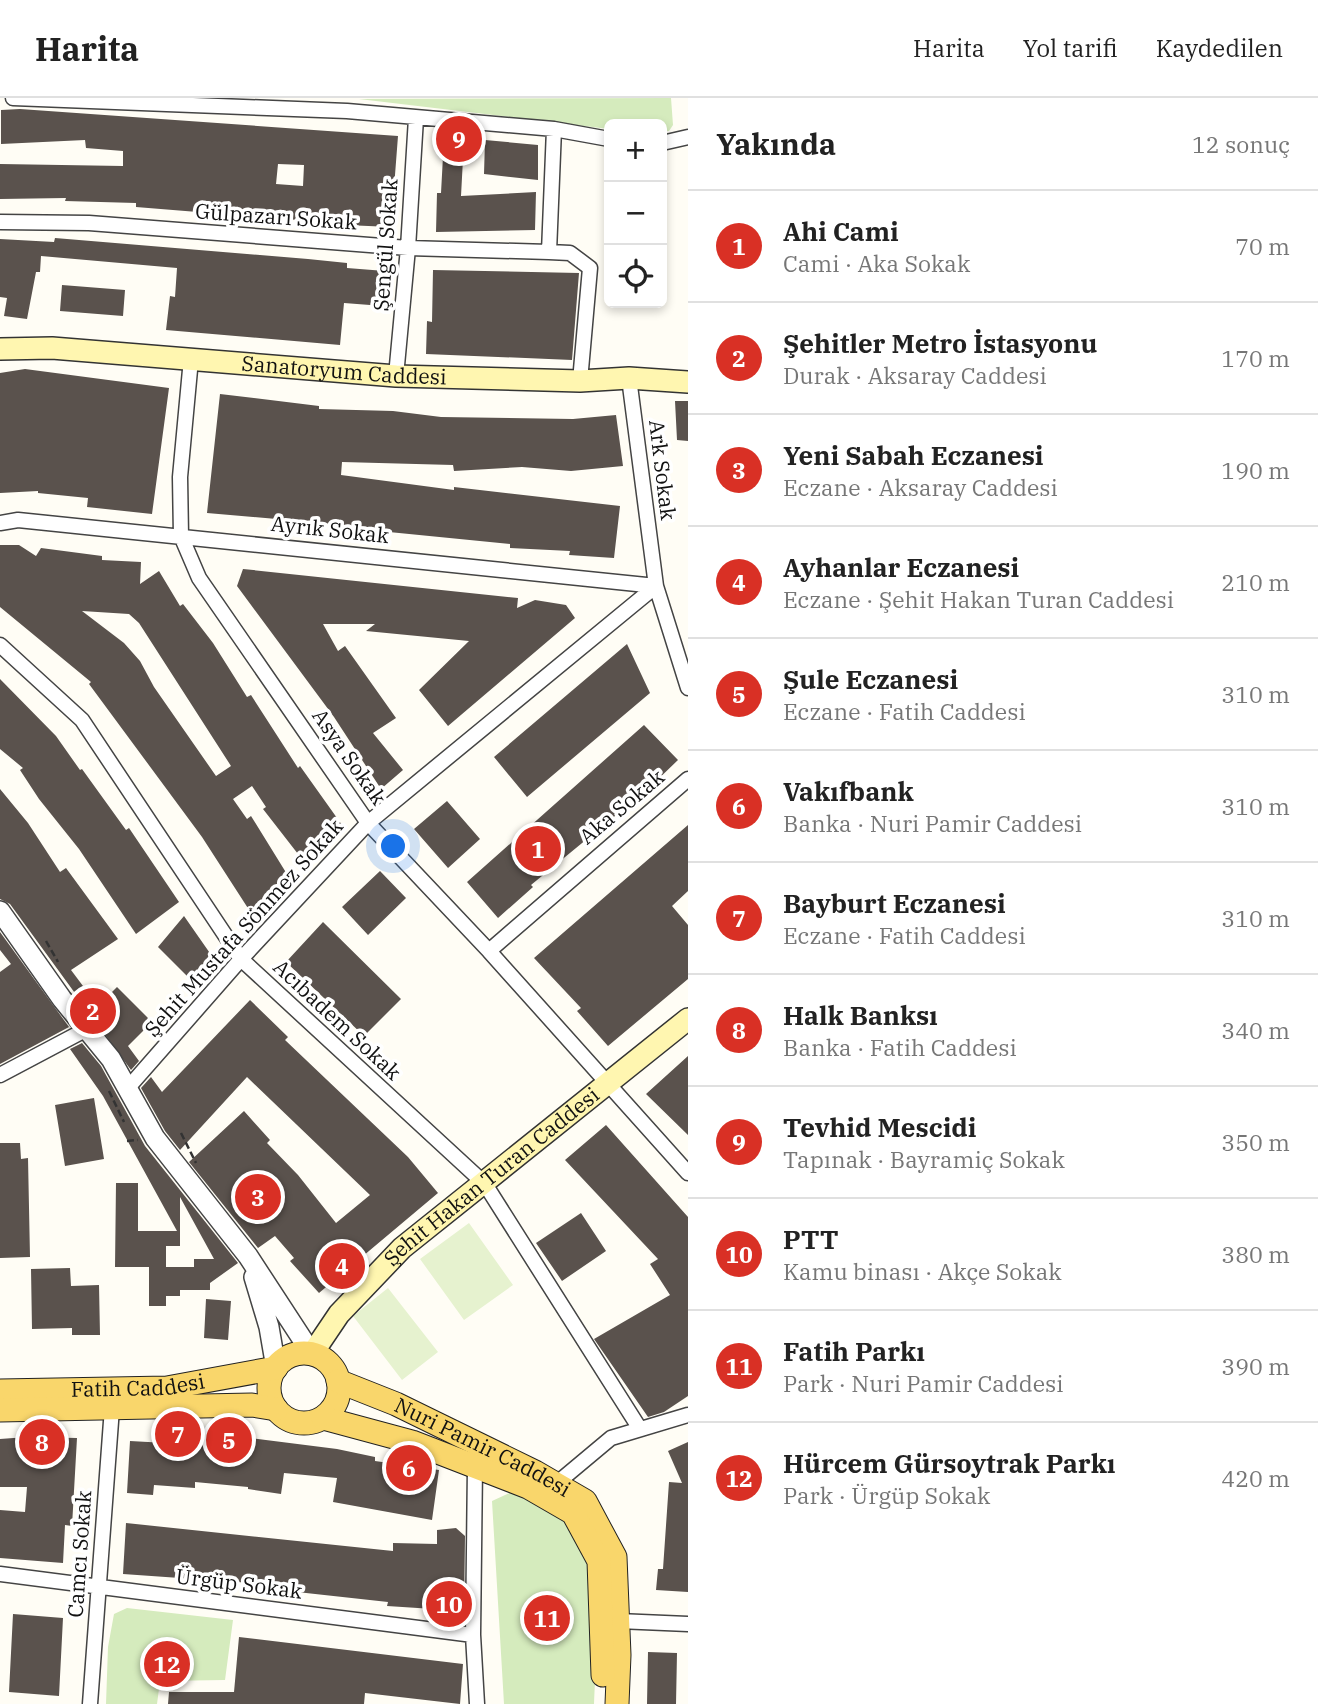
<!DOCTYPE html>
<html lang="tr">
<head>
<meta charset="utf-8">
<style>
	:root { --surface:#fff; --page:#f6f6f6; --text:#222; --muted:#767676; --line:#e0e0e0; --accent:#d93025 }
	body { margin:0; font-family:"IBM Plex Serif",serif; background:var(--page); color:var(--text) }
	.controls { position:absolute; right:21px; top:21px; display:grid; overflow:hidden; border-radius:10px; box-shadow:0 4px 10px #0003 }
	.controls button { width:63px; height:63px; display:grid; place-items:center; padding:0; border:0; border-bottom:2px solid var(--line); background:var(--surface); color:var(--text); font:35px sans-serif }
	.you { position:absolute; left:394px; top:749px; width:24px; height:24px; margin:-18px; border:5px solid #fff; border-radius:50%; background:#1a73e8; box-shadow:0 0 0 10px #1a73e833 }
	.badge { display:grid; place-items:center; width:46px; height:46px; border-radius:50%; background:var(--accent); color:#fff; font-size:23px; font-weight:700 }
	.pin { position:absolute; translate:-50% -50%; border:4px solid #fff; box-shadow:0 2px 7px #0006 }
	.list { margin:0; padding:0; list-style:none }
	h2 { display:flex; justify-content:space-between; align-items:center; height:91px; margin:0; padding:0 28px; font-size:30px }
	h2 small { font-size:23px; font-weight:400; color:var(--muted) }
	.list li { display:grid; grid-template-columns:46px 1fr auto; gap:21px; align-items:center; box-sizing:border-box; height:112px; padding:0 28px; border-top:2px solid var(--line) }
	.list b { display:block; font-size:26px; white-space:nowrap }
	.list p { margin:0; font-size:23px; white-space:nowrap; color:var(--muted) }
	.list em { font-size:23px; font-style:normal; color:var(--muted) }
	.icon { flex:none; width:38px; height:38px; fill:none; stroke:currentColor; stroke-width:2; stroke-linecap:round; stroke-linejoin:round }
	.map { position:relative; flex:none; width:688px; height:1606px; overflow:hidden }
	header { display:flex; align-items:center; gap:42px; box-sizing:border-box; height:98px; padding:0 35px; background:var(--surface); border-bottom:2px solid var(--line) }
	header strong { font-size:33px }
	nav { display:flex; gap:38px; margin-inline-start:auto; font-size:24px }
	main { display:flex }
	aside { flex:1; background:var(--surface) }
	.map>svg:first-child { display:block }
	.green { fill:#d5ebbd }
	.pitch { fill:#e6f2cf }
	.building { fill:#5a524d; fill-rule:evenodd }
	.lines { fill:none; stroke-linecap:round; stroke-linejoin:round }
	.minor-casing { stroke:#444; stroke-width:17 }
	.tertiary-casing { stroke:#444; stroke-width:22 }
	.secondary-casing { stroke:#333; stroke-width:24 }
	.primary-casing { stroke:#222; stroke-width:25 }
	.path { stroke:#333; stroke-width:2.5; stroke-dasharray:7 3.5; stroke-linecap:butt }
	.minor { stroke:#fff; stroke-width:14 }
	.tertiary { stroke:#fff; stroke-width:19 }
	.secondary { stroke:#fff6b0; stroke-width:21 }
	.primary { stroke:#f9d66b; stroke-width:23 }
	.labels { text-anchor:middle; stroke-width:7; stroke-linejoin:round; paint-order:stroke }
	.street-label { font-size:21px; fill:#111; stroke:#fff }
</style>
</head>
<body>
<header>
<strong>Harita</strong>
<nav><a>Harita</a><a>Yol tarifi</a><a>Kaydedilen</a></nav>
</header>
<main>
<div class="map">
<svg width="688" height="1606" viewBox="0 0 688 1606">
	<rect width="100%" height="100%" fill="#fffdf5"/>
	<path class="green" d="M671 0 673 27 669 33H662V26H609V31L359 1Z
		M514 1393C529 1401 554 1409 566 1421 604 1460 596 1556 594 1606H504L492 1403Z
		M127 1510 233 1522 225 1582 160 1583 157 1606H106L108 1549 114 1516Z"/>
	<path class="pitch" d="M469 1125 513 1187 464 1222 420 1161Z
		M388 1190 438 1254 402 1282 353 1218Z"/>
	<path class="building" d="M20 11 398 38 391 129 323 126V124L136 109V105L65 103 66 100 0 101V66L123 68V53L86 50 85 42 1 46V12ZM278 66 304 67 303 88 276 86Z
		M444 40 464 42 461 98 536 94 535 132 436 134 437 95H441Z
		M485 42 538 47V82L484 76Z
		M55 140 308 161 347 165V170L385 173 383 208 344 205 340 247 166 232 170 198 175 199 177 170 41 158 40 174H36L27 221 4 218 7 200 0 199V141L54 144Z
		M433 172 579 175 572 262 426 256 427 223 432 224Z
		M62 187 125 192 123 218 60 213Z
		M25 271 169 290 152 416 87 409 88 400 38 395V393L0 395V275Z
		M220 296 319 308V311L393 313 441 319 573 321 616 317 623 368 571 373 522 369 454 373 453 367 342 364 341 377 454 392V389L620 408 614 460 569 457 570 453 510 450V446L389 434 390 431 207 415Z
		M675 303H688V343L677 342Z
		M0 447H19L36 458 41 450 102 458V462L141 464 140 486 159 473 180 508 183 506 213 545 247 599 251 597 298 670 300 668 342 727 305 765 263 711 266 709 252 688 233 701 247 721 251 718 290 781 253 818 202 739 89 586 91 584 0 509ZM82 513 129 516 139 525 231 668 216 678 154 589 140 563 124 545Z
		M243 471 518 500 517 510 535 502 566 507 575 520 448 628 419 592 469 543 366 533 375 526H323L338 553 345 548 396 620 373 635 403 672 381 691 334 619 237 488Z
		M627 546 650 595 527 699 494 659Z
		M0 581 56 638 80 672 82 671 126 732 129 730 179 804 136 836 79 751 39 701 20 672 23 670 0 651Z
		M644 627 678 662 649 690 531 787 533 789 498 820 467 784Z
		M0 691 28 725 60 774 66 770 118 841 71 872 98 908 117 889 152 924 128 948 139 963 131 972 10 806 0 801Z
		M447 703 480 741 448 770 414 731Z
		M688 727V793L672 808 688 827V881L608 948 577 913 581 910 534 860Z
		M380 773 406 800 368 837 342 809Z
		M184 818 214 861 194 885 158 849Z
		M323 824 401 901 364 938 286 864Z
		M0 834 69 929 0 966V874L11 866 0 852Z
		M250 902 288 939 285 942 408 1059 438 1095 319 1195 290 1163 294 1160 275 1138 258 1150 189 1064 244 1013 270 1042 267 1045 298 1077 336 1125 370 1097 247 979 180 1052 165 1033 141 990 151 979 162 994Z
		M82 945 101 968 145 1048 238 1165 210 1185V1192H180V1198H166V1208H149V1169H115L116 1085H138V1133H177L103 998 70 951ZM180 1099 214 1161H194V1169H166V1148H180Z
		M688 958V1037L646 996Z
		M94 1000 104 1061 65 1068 55 1007Z
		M606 1027 688 1119V1298L664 1314 648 1319 594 1241 670 1197 650 1166 658 1161 565 1062Z
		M0 1045H20L21 1061 28 1060 30 1159 0 1160Z
		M581 1115 606 1153 562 1183 536 1145Z
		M70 1170 71 1188 99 1187 100 1237H72V1230L32 1231 31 1171Z
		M206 1201 231 1203 228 1242 204 1240Z
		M210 1335 337 1351 375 1359V1363L439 1372 432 1422 333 1404 337 1380 284 1375 281 1396 248 1391V1389L195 1384V1390L154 1387 153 1397 127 1395 130 1343 166 1345 167 1337 210 1340Z
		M27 1339 77 1340 72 1428 65 1427 63 1465 0 1460V1412L25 1414 27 1389H0V1341Z
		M688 1344V1494L656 1492 658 1471H663L669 1384 682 1385 668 1353Z
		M126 1425 393 1453V1445L437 1446V1432L456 1430 465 1438 464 1513 387 1508 388 1504 297 1494 298 1491 251 1485 123 1476Z
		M13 1516 63 1520 59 1598 9 1594Z
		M239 1539 463 1566 460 1606 365 1595 364 1606H168L169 1594H234Z
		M648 1554 677 1555 676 1606H647Z"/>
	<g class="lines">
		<g class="minor-casing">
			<path id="minor" d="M13 0 347 13 554 31 609 41
				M554 31 549 154 570 155 590 170 580 283
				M662 45 688 39
				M0 124 89 125 408 150 549 154
				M191 261 180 379 181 438 199 480 368 725 489 853 688 1075
				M396 278 408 150 416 20
				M629 280 656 488 688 590
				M0 425 18 422 656 488
				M0 547 82 622 241 861 485 1086 640 1331
				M489 853 688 681
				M0 977 85 932
				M127 991 241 861 368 725 656 488
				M475 1368 473 1537 477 1606
				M556 1386 611 1340 688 1317
				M0 1476 473 1537
				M618 1523 688 1526
				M90 1606 112 1310"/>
		</g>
		<g class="tertiary-casing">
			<path id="tertiary" d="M0 813 62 901 111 961 155 1040 248 1158 312 1256
				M254 1179 269 1229 276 1270"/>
		</g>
		<g class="secondary-casing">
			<g id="secondary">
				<path id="s1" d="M0 251 52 250 396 278 580 283 629 280 688 284"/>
				<path id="s2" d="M312 1256 339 1216 402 1150 688 921"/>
			</g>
		</g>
		<g class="primary-casing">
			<g id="primary">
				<circle cx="304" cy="1290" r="35"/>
				<path id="s3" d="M338 1283 396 1306 535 1374 585 1403 615 1459 619 1557 617 1606"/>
				<path id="s4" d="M0 1293 167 1290 276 1270"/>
				<path d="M0 1312 252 1307 276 1311"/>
				<path d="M323 1320 412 1344 528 1389 573 1415 599 1463 603 1577"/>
			</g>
		</g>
		<path class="path" d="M46 843 58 864
			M109 993 124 1024
			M181 1035 196 1065
			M127 1043 138 1042"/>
		<use href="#minor" class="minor"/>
		<use href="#tertiary" class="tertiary"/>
		<use href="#secondary" class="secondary"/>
		<use href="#primary" class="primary"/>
	</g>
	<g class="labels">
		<g class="street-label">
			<text transform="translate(276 119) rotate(4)" y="7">Gülpazarı Sokak</text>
			<text transform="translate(386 147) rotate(-86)" y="7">Şengül Sokak</text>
			<text dy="7" stroke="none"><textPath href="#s1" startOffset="345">Sanatoryum Caddesi</textPath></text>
			<text transform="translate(662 372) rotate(83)" y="7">Ark Sokak</text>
			<text transform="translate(330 432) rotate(6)" y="7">Ayrık Sokak</text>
			<text transform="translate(349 659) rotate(55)" y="7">Asya Sokak</text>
			<text transform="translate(622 709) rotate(-40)" y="7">Aka Sokak</text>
			<text transform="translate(244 830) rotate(-48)" y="7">Şehit Mustafa Sönmez Sokak</text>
			<text transform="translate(337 922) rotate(43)" y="7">Acıbadem Sokak</text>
			<text dy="7" stroke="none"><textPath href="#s2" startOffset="254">Şehit Hakan Turan Caddesi</textPath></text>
			<text dy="7" stroke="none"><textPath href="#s4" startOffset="138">Fatih Caddesi</textPath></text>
			<text dy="7" stroke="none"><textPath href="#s3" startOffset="159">Nuri Pamir Caddesi</textPath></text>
			<text transform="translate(80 1456) rotate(-86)" y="7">Camcı Sokak</text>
			<text transform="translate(239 1486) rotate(7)" y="7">Ürgüp Sokak</text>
		</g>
	</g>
</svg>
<div class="controls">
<button>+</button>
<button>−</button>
<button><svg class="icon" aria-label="locate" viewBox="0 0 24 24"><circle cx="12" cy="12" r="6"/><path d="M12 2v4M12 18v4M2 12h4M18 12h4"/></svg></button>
</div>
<div class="you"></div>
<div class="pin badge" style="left:538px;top:751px">1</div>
<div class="pin badge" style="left:93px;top:913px">2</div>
<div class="pin badge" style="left:258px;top:1099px">3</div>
<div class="pin badge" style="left:342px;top:1168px">4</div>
<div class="pin badge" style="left:229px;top:1342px">5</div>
<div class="pin badge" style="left:409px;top:1370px">6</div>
<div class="pin badge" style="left:178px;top:1336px">7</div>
<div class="pin badge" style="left:42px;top:1344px">8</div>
<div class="pin badge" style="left:459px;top:41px">9</div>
<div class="pin badge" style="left:449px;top:1506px">10</div>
<div class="pin badge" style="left:547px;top:1520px">11</div>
<div class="pin badge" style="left:167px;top:1566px">12</div>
</div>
<aside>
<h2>Yakında<small>12 sonuç</small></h2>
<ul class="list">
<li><span class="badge">1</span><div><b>Ahi Cami</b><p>Cami · Aka Sokak</p></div><em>70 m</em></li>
<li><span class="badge">2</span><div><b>Şehitler Metro İstasyonu</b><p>Durak · Aksaray Caddesi</p></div><em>170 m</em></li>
<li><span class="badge">3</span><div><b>Yeni Sabah Eczanesi</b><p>Eczane · Aksaray Caddesi</p></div><em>190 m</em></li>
<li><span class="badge">4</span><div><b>Ayhanlar Eczanesi</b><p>Eczane · Şehit Hakan Turan Caddesi</p></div><em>210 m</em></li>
<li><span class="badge">5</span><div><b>Şule Eczanesi</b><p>Eczane · Fatih Caddesi</p></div><em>310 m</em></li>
<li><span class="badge">6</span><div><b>Vakıfbank</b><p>Banka · Nuri Pamir Caddesi</p></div><em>310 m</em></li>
<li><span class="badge">7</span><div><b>Bayburt Eczanesi</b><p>Eczane · Fatih Caddesi</p></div><em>310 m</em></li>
<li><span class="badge">8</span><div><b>Halk Banksı</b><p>Banka · Fatih Caddesi</p></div><em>340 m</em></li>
<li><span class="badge">9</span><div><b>Tevhid Mescidi</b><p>Tapınak · Bayramiç Sokak</p></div><em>350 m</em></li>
<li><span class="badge">10</span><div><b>PTT</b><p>Kamu binası · Akçe Sokak</p></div><em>380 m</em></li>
<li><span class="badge">11</span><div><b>Fatih Parkı</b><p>Park · Nuri Pamir Caddesi</p></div><em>390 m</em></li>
<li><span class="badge">12</span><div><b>Hürcem Gürsoytrak Parkı</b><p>Park · Ürgüp Sokak</p></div><em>420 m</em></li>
</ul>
</aside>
</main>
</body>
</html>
